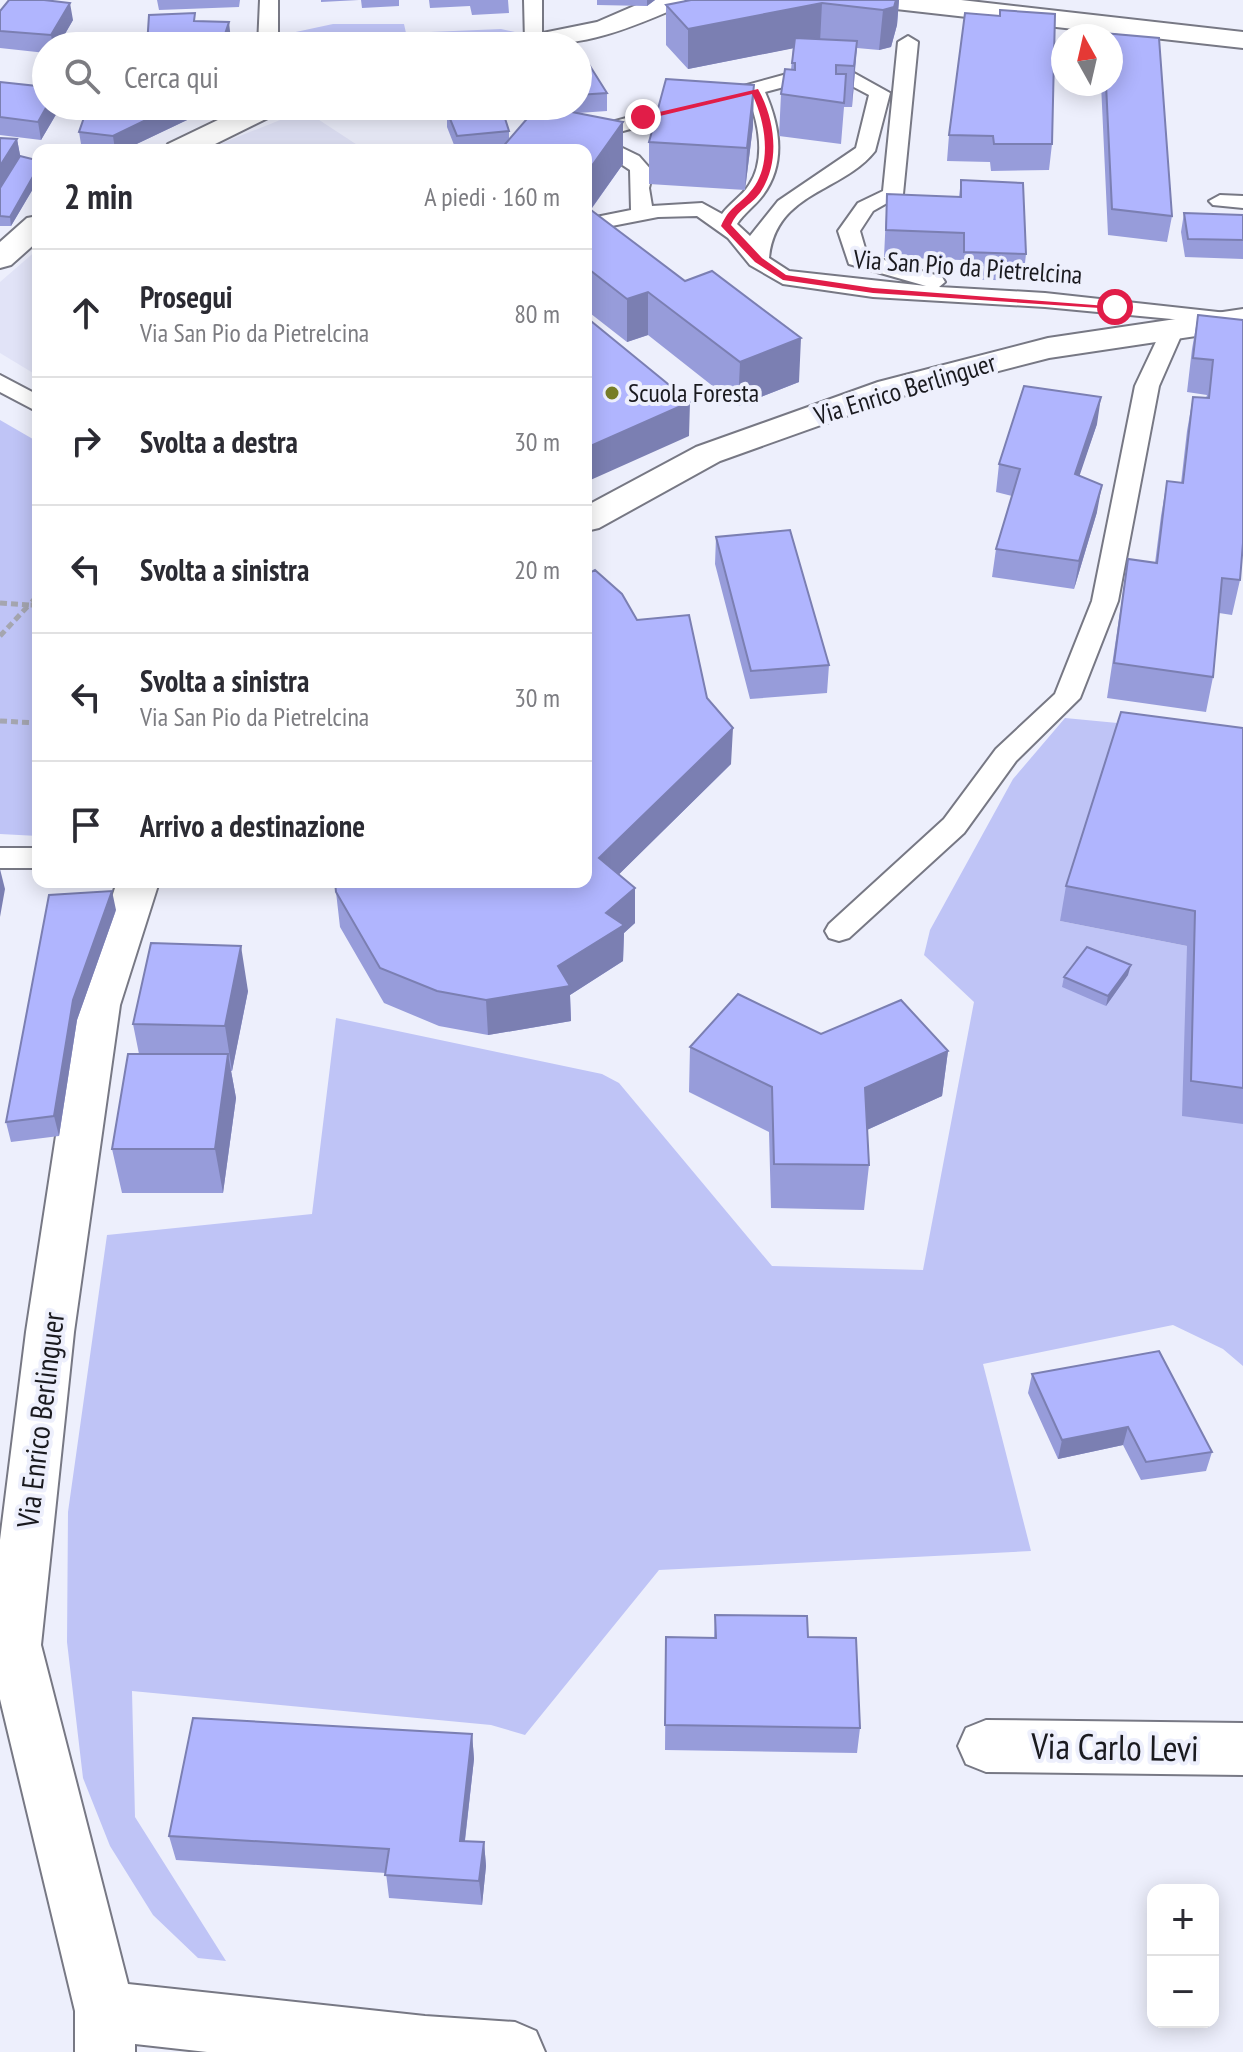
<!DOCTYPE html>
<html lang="it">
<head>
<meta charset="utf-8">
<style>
	:root { --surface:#fff; --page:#f2f2f3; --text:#2b2b33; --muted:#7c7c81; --line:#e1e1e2 }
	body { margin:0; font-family:"PT Sans Narrow",sans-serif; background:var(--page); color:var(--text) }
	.controls { position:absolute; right:24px; bottom:24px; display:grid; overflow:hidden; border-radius:16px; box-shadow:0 4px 20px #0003 }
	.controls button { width:72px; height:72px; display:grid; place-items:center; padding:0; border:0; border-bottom:2px solid var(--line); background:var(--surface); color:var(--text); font:40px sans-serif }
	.compass { position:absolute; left:1051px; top:24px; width:72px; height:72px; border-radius:50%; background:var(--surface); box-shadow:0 4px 20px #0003; rotate:352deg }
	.stop { position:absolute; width:24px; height:24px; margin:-18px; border:6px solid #e11d48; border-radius:50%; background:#fff }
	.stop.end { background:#e11d48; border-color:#fff; box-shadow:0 2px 8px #0008 }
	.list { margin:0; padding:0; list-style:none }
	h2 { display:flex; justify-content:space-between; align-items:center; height:104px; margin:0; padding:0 32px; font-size:34px }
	h2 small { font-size:26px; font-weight:400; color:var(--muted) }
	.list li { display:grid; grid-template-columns:52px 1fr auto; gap:24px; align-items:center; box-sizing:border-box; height:128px; padding:0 32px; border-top:2px solid var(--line) }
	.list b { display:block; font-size:30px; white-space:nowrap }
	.list p { margin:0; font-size:26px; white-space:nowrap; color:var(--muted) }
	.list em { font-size:26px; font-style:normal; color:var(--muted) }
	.icon { flex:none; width:44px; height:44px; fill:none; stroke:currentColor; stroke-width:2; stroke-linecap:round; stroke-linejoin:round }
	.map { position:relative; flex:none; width:1243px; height:2052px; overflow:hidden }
	.search { position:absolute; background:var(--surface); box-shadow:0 4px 20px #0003; left:32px; top:32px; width:560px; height:88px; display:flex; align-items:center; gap:20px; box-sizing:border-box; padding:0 28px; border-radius:44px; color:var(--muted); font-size:30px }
	.panel { position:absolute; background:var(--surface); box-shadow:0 4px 20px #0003; left:32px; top:144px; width:560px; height:744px; border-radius:16px }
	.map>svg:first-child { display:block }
	.built { fill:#e1e3f7 }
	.green { fill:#bfc4f6 }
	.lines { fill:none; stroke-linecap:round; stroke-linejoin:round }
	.service-casing { stroke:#777884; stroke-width:4 }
	.minor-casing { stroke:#777884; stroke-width:4 }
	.path { stroke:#a5a6b0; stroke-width:5; stroke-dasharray:7 4; stroke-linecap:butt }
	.service { fill:#fff; fill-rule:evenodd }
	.minor { fill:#fff; fill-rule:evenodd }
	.wall { fill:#979cda }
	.shaded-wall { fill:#7b7fb2 }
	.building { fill:#b0b5fe; stroke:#7b7fb2; stroke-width:2 }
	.route { fill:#e11d48 }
	.poi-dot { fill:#777d27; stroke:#edeffc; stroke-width:3 }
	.labels { text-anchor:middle; stroke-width:8; stroke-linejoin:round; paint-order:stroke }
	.far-street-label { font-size:26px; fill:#1a1a1f; stroke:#edeffc }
	.far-poi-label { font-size:26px; fill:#1a1a1f; stroke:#edeffc; text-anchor:start }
	.street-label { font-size:30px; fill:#1a1a1f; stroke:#edeffc }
	.near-street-label { font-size:36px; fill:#1a1a1f; stroke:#edeffc }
</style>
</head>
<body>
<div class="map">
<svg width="1243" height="2052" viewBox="0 0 1243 2052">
	<rect width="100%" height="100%" fill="#edeffc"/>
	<path class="built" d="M300 112H307L365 150H205Z
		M38 249V376L0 353V282Z"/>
	<path class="green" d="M333 24H404L406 33 501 29 515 32 497 46H277V36Z
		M0 420 38 442V836L0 834Z
		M1065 718 1243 735 1060 921 1187 946 1243 1124V1366L1223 1349 1173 1325 983 1364 1031 1551 659 1570 525 1735 491 1725 132 1691 135 1817 226 1961 198 1958 153 1915 110 1846 83 1778 67 1642 68 1512 107 1235 312 1214 336 1018 602 1074 619 1083 772 1266 923 1270 974 1002 924 955 930 930 1013 779Z"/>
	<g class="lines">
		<g class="service-casing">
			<path id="service" d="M260 0H278V46H258Z
				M524 0H542V46H528L525 42Z
				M908 36 918 42 903 194 873 211 860 231 867 255 942 277 945 282 939 287 1045 293 1227 313 1238 320 1235 325 1045 307 873 297 783 284 750 265 728 238 697 216 658 217 586 231V219L631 210 630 170 586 141 554 150H521L524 146 798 71 854 73 890 93 875 151C842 193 776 191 769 258L789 271 926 286 849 264 838 231 858 203 883 191 898 42ZM799 83 850 85 869 95 856 148 778 201 750 236 737 224C744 213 755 206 763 195 786 164 780 126 765 92ZM748 97C759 123 766 160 749 185 742 196 730 203 722 214L702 203 652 206 649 188 653 172 639 156 608 141 612 134Z
				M1220 195 1243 196V208L1213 205 1209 201Z
				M1173 322 1184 329 1159 386 1118 601 1080 698 1016 761 964 833 849 938 839 941 829 938 825 931 829 924 944 819 996 749 1055 694 1092 601 1135 386 1162 329Z
				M0 375 38 395V412L0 392Z
				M0 848H38V868H0Z"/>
		</g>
		<g class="minor-casing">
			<path id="minor" d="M648 0H685L681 6C610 37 582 46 504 46L508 40 597 22Z
				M873 0H961L1243 32V48L887 8 877 6Z
				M247 106H285L280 112 203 150H164L168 144Z
				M38 216V241L11 265 0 268V242L27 218Z
				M1243 309V329L1049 358 902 396 720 461 599 528 586 531V506L696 447 878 382 1048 338Z
				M117 882H159L120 1005 74 1332 41 1645 128 1984 425 2016 515 2022 536 2031 545 2052H207L135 2044V2052H75V2011L0 1699V1540L26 1332 76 1005Z
				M986 1720 1243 1723V1775L986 1772 966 1764 958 1746 966 1728Z"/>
		</g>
		<path class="path" d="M0 603 29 605 38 595
			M0 636 29 605H38
			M0 721 38 723"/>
		<use href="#service" class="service"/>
		<use href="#minor" class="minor"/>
	</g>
	<path class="wall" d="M157 0H240L239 7 159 10Z
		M321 0H359L321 2Z
		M361 0H399V6L362 8Z
		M429 0H508L509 13 472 15 470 6 430 8Z
		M597 0H655L647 6 597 5Z
		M899 0 897 25 891 47 879 50 857 48 852 107H844L841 144 779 136 781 94 791 70 793 48 688 69 666 45V5Z
		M1000 10 1052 144 1049 170 991 171 990 162 947 161 949 135 999 16Z
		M0 11 73 20 58 46H46V53L0 48Z
		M578 47 607 93V111L578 113 623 122V164L590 211 799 382 738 406 648 335 627 342 586 310V150H456L447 127V119L432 120 425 106H501L509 131V140L544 106H578Z
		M0 82 46 106H61L41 140 0 135Z
		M1101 84H1111L1172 216 1167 242 1108 235Z
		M206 111 124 150H82L79 132Z
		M753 126 745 190 649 184V142Z
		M0 138 17 139 20 156 36 160 37 170V182L11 226H0Z
		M961 180 1026 254 1023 281 961 279V260L884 257 887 194 959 197Z
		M1184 213 1243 215V259L1185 257 1181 232Z
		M1198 315 1243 320 1240 580 1232 615 1219 613 1213 677 1206 712 1107 698 1128 559 1155 563 1161 516 1167 481 1181 483 1187 431 1193 397 1206 398 1207 395 1187 392 1192 349Z
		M1097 424 1079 475 1097 512 1074 589 992 577 996 549 1012 496 996 492 999 464Z
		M716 537 829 665 827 693 750 699 715 564Z
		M637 620 707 698 731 764 619 874 635 888V923L624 933 623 961 570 995 571 1021 488 1035 439 1026 384 1003 340 927 336 892Z
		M1243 728V1124L1182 1116 1187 946 1060 921 1066 886Z
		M116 910 77 1020 59 1136 11 1142 6 1122Z
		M1128 975 1106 1006 1062 987 1064 977Z
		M248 991 232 1071H231L236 1098 223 1193H122L112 1149 139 1054 133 1024Z
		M821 1034 948 1051 942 1096 867 1130 869 1165 864 1210 771 1208 769 1132 689 1092 690 1047Z
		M1032 1374 1212 1452 1206 1471 1141 1480 1123 1445 1058 1459 1028 1393Z
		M715 1615 808 1637 860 1728 857 1753 665 1750 666 1637 714 1638Z
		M472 1734 474 1759 465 1841 484 1842 486 1866 482 1905 389 1898 386 1873 176 1860 169 1836Z"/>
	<path class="shaded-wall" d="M647 0H655L647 6Z
		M896 0H899L897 25 891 47 879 50 883 10Z
		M70 3 73 20 58 46H53L51 35Z
		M822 3 820 43 688 69V29Z
		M229 22 231 40 229 46H221Z
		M857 41 854 82 852 107 854 66Z
		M754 85 753 126 745 190 747 148Z
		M47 106H61L41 140 38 122Z
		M175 106H205L206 111 124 150H115L113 136Z
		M623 122V164L586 216V174Z
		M17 139 22 165 0 200V166Z
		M36 160 37 170V182L11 226 10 217Z
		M648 292V335L627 342V299Z
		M801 338 799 382 738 406 740 362Z
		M1101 397 1097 424 1071 501 1075 474Z
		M690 402 689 436 586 482V448Z
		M1102 485 1097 512 1074 589 1079 561Z
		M733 728 731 764 599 894V858Z
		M0 869 5 889 0 917Z
		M635 888V923L624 933 623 961 570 995 571 1021 488 1035 486 1000 558 966 606 913Z
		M112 891 116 910 77 1020 59 1136 54 1116 73 1000Z
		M241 946 248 991 232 1071 225 1026Z
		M1131 965 1128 975 1106 1006 1108 996Z
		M948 1051 942 1096 860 1133 865 1088Z
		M228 1054 236 1098 223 1193 215 1149Z
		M1128 1427 1123 1445 1058 1459 1062 1440Z
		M472 1734 474 1759 462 1865 460 1841Z
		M484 1842 486 1866 482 1905 479 1881Z"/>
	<path class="building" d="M9 0H44L70 3 51 35 0 31V11Z
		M691 0H896L894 7 883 10 822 3 688 29 666 5Z
		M1000 10 1055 14 1052 144H994L993 136 949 135 965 13 1000 16Z
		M195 13 194 21 229 22 221 46H147L149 15Z
		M1103 33 1159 38 1172 216 1112 209 1106 84H1111V36H1103Z
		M795 38 857 41 854 66 836 65V74H846L844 103 781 94 785 69 795 70V63H792Z
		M578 47 607 93 578 95Z
		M666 79 754 85 747 148 649 142Z
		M0 82 46 87V106H47L38 122 0 117Z
		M88 106H175L113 136 79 132Z
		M479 106H501L509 131 457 136 446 109Z
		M538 106H541L623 122 586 174V150H500Z
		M0 138 17 139 0 166Z
		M20 156 36 160 35 173 10 217 0 216V188Z
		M961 180 1023 183 1026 254 964 252V233L886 230 887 194 961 197Z
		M591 210 685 281 712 271 801 338 740 362 648 292 627 299 586 267V212Z
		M1184 213 1243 215V240L1188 239Z
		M1198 315 1243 320V543L1240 580 1222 578 1213 677 1114 663 1128 559 1157 563 1167 481 1183 483 1193 397 1209 398 1213 360 1193 358Z
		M586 317 690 402 586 448Z
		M1024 386 1101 397 1075 474 1102 485 1079 561 996 549 1020 469 999 464Z
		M790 530 829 665 751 671 716 537Z
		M595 570 622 594 637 620 689 615 707 698 733 728 599 858 635 888 606 913 624 925 558 966 570 986 486 1000 437 991 380 968 336 892 335 882H586V575Z
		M1121 712 1243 728V1088L1191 1081 1195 911 1066 886Z
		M112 891 73 1000 54 1116 6 1122 49 895Z
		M151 943 241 946 225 1026 133 1024Z
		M1087 947 1131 965 1108 996 1064 977Z
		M738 994 821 1034 901 1000 948 1051 865 1088 869 1165 774 1164 772 1087 690 1047Z
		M128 1054H228L215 1149H112Z
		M1159 1351 1212 1452 1146 1462 1128 1427 1062 1440 1032 1374Z
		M715 1615 807 1616 808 1637 856 1638 860 1728 665 1725 666 1637 716 1638Z
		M193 1718 472 1734 460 1841 484 1842 479 1881 385 1875 389 1849 169 1836Z"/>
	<path class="route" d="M758 89C775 119 781 162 760 193 750 206 738 209 731 225L762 258 786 275 873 288 1120 307 1115 309 873 293 783 280 755 262 721 226C730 206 737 207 750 192 773 167 766 122 752 94L643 120 638 117Z"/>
	<circle class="poi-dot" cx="612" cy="393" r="8"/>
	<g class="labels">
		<g class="far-street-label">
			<text transform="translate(968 267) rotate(4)" y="9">Via San Pio da Pietrelcina</text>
			<text transform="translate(905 389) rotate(-17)" y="9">Via Enrico Berlinguer</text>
		</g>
		<g class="far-poi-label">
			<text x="628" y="402">Scuola Foresta</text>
		</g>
		<g class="street-label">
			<text transform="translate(41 1420) rotate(-83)" y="10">Via Enrico Berlinguer</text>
		</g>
		<g class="near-street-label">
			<text transform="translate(1115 1747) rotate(1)" y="13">Via Carlo Levi</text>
		</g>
	</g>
</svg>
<div class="controls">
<button>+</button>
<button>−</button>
</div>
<svg class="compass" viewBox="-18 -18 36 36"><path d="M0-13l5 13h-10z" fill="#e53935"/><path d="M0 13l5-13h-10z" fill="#7c7c81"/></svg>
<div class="stop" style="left:1115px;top:307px"></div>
<div class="stop end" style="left:643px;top:117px"></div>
<div class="search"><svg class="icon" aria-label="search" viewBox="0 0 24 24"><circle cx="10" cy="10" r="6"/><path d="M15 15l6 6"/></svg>Cerca qui</div>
<section class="panel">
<h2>2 min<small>A piedi · 160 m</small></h2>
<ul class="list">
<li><svg class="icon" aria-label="ahead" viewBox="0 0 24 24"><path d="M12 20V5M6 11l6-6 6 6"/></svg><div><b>Prosegui</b><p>Via San Pio da Pietrelcina</p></div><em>80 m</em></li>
<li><svg class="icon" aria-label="right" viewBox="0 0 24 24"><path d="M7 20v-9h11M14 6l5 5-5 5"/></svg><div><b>Svolta a destra</b></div><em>30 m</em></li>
<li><svg class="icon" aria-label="left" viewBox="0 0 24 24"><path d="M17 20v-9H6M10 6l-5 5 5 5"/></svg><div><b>Svolta a sinistra</b></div><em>20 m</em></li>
<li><svg class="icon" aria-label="left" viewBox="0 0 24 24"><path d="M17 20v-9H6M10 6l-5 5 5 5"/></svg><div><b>Svolta a sinistra</b><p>Via San Pio da Pietrelcina</p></div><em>30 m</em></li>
<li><svg class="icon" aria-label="arrive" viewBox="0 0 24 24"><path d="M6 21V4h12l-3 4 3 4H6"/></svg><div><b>Arrivo a destinazione</b></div></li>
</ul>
</section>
</div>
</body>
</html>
